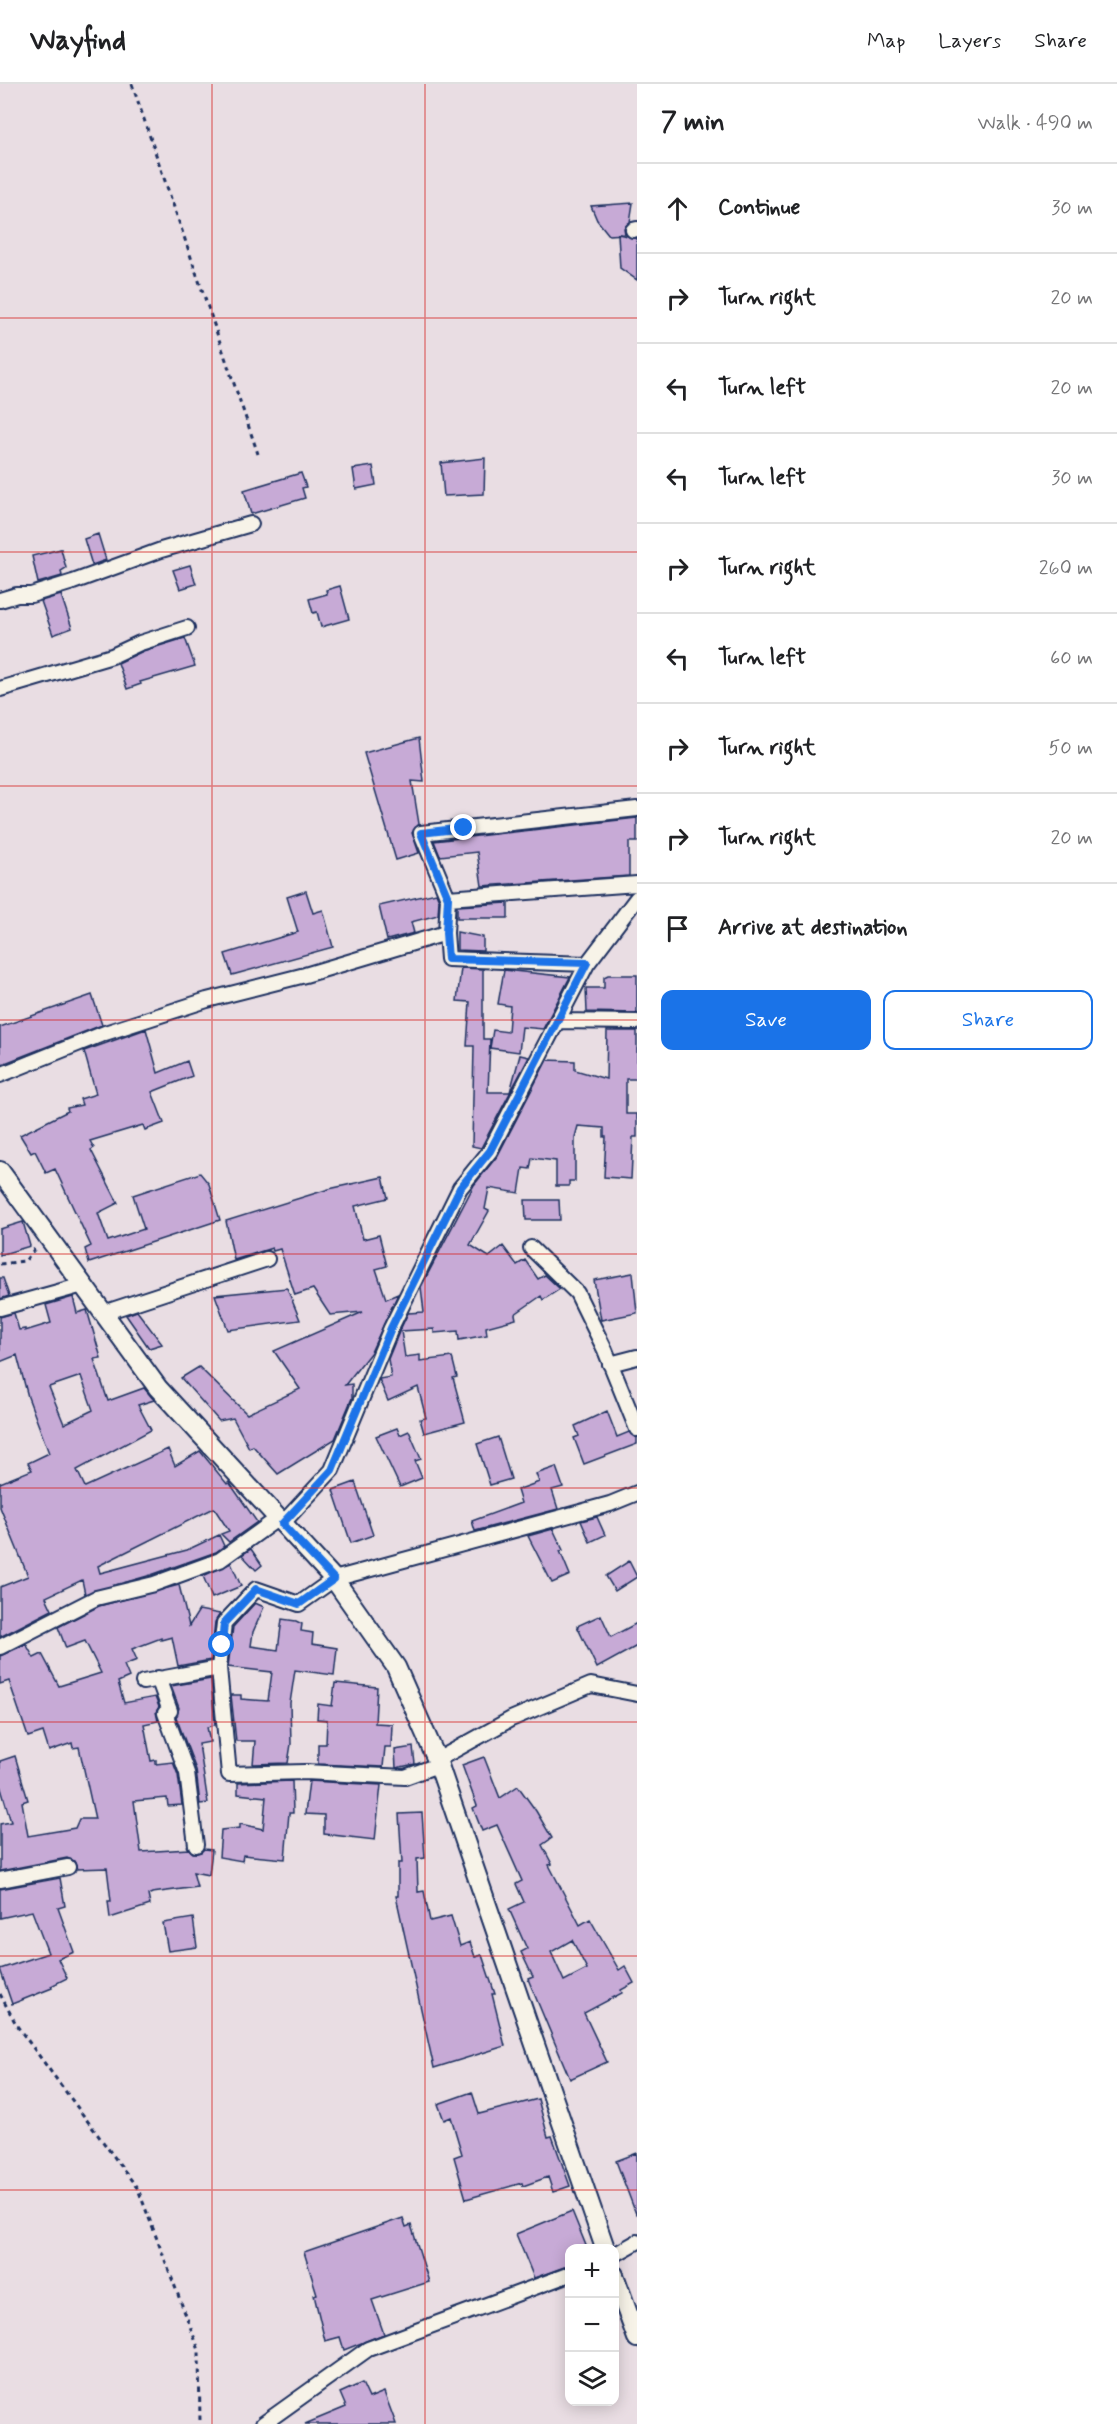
<!DOCTYPE html>
<html lang="en">
<head>
<meta charset="utf-8">
<style>
	:root { --surface:#fff; --page:#f6f6f6; --text:#202124; --muted:#757577; --line:#e0e0e0; --accent:#1a73e8 }
	body { margin:0; font-family:Mynerve,sans-serif; background:var(--page); color:var(--text) }
	.controls { position:absolute; right:18px; bottom:18px; display:grid; overflow:hidden; border-radius:12px; box-shadow:0 3px 15px #0003 }
	.controls button { width:54px; height:54px; display:grid; place-items:center; padding:0; border:0; border-bottom:2px solid var(--line); background:var(--surface); color:var(--text); font:30px sans-serif }
	.stop { position:absolute; width:18px; height:18px; margin:-14px; border:4px solid #1a73e8; border-radius:50%; background:#fff }
	.stop.end { background:#1a73e8; border-color:#fff; box-shadow:0 2px 6px #0008 }
	.list { margin:0; padding:0; list-style:none }
	h2 { display:flex; justify-content:space-between; align-items:center; height:78px; margin:0; padding:0 24px; font-size:26px }
	h2 small { font-size:20px; font-weight:400; color:var(--muted) }
	.list li { display:grid; grid-template-columns:39px 1fr auto; gap:18px; align-items:center; box-sizing:border-box; height:90px; padding:0 24px; border-top:2px solid var(--line) }
	.list b { display:block; font-size:22px; white-space:nowrap }
	.list em { font-size:20px; font-style:normal; color:var(--muted) }
	.actions { display:flex; gap:12px; padding:18px 24px }
	.actions a { flex:1; padding:14px 0; border:2px solid var(--accent); border-radius:12px; text-align:center; font-size:21px; color:var(--accent) }
	.actions .main { background:var(--accent); color:#fff }
	.icon { flex:none; width:33px; height:33px; fill:none; stroke:currentColor; stroke-width:2; stroke-linecap:round; stroke-linejoin:round }
	.map { position:relative; flex:none; width:637px; height:2340px; overflow:hidden }
	header { display:flex; align-items:center; gap:36px; box-sizing:border-box; height:84px; padding:0 30px; background:var(--surface); border-bottom:2px solid var(--line) }
	header strong { font-size:28px }
	nav { display:flex; gap:33px; margin-inline-start:auto; font-size:21px }
	main { display:flex }
	aside { flex:1; background:var(--surface) }
	.map>svg:first-child { display:block }
	.building { fill:#c7aad6; stroke:#1b2f5e; stroke-width:1.5; fill-rule:evenodd }
	.lines { fill:none; stroke-linecap:round; stroke-linejoin:round }
	.minor-casing { stroke:#1b2f5e; stroke-width:18 }
	.secondary-casing { stroke:#1b2f5e; stroke-width:22 }
	.path { stroke:#1b2f5e; stroke-width:3; stroke-dasharray:4.5 4.5; stroke-linecap:butt }
	.minor { stroke:#f7f3e8; stroke-width:14 }
	.secondary { stroke:#f7f3e8; stroke-width:18 }
	.route { stroke:#1a73e8; stroke-width:8 }
	.grid { fill:none; stroke:#d62828; stroke-width:1.5; stroke-opacity:0.55 }
</style>
</head>
<body>
<header>
<strong>Wayfind</strong>
<nav><a>Map</a><a>Layers</a><a>Share</a></nav>
</header>
<main>
<div class="map">
<svg width="637" height="2340" viewBox="0 0 637 2340">
	<rect width="100%" height="100%" fill="#e9dde3"/>
	<filter id="ink" filterUnits="userSpaceOnUse"><feTurbulence type="fractalNoise" baseFrequency=".0167" numOctaves="2"/><feDisplacementMap in="SourceGraphic" scale="12" xChannelSelector="R" yChannelSelector="G"/><feConvolveMatrix kernelMatrix="1 2 1 2 8 2 1 2 1" color-interpolation-filters="sRGB"/></filter>
	<g filter="url(#ink)">
		<path class="building" d="M633 119 630 138 624 144 625 150 609 151 597 136 591 122Z
			M618 150 637 154V196L620 184Z
			M485 374 484 410 444 412 441 379Z
			M373 382 376 401 356 405 353 385Z
			M301 389 306 403 302 404 305 414 251 430 244 406Z
			M98 450 106 476 92 481 84 455Z
			M61 465 66 484 61 487 62 492 38 499 32 472Z
			M190 481 196 500 180 505 173 486Z
			M340 502 349 535 321 543 317 528 313 529 309 515 327 510 326 506Z
			M61 511 72 544 53 551 41 517Z
			M185 554 195 582 140 598 141 600 127 605 118 579 143 567Z
			M419 654 424 698 412 697 419 740 412 749 419 769 396 776 364 669Z
			M637 734V758H629V792L482 802 477 768 440 772 434 757Z
			M306 807 313 829 323 826 333 863 232 891 225 870 298 848 287 813Z
			M436 809 439 816 438 831 411 838 414 849 387 856 379 822Z
			M508 819V834H457V822Z
			M457 848 483 853V867L457 866Z
			M461 884 483 885V955H490L488 1008H510L520 971 529 973 482 1062 481 1064 472 1062 474 962H467L470 918 457 917Z
			M504 886 570 893 543 945 522 943 519 968 490 964 493 946 508 948 510 922 498 920Z
			M608 891H637V929L587 928 586 904H604V893Z
			M92 911 102 941 0 981V943Z
			M146 945 158 989 187 977 192 992 152 1008 164 1039 145 1046 143 1041 90 1057 94 1064 91 1066 118 1119 98 1129 108 1157 144 1145 133 1111 200 1089 209 1100 220 1136 89 1179 85 1165 91 1162 55 1085 46 1089 35 1067 31 1069 20 1051 68 1027 67 1024 82 1021 80 1015 96 1010 84 967Z
			M607 947H637V995H626V1030H637V1053H633L631 1095 604 1093 606 1053H604V1044L578 1042 575 1053V1097H569V1102H556V1077L532 1074 530 1085 523 1084 519 1109 489 1104 485 1125 489 1127 470 1161 489 1173 503 1162 517 1181 525 1176 538 1195 545 1191 560 1205 543 1216 541 1212 515 1230 516 1235 486 1243 487 1251 459 1256 458 1247 434 1249V1245L401 1247 405 1273 420 1271V1277L452 1273 457 1293 453 1294 465 1338 424 1349 420 1335 426 1334 418 1303 388 1317 379 1295 391 1293 388 1275 399 1248 408 1229 424 1228 421 1203 474 1101 498 1071 547 976 575 977V986L606 995Z
			M383 1093 388 1114 355 1122 363 1155 379 1151 387 1182 376 1185 386 1215 398 1210 371 1268 345 1301 352 1300V1314L335 1355 278 1390 253 1362 249 1364 233 1334 219 1337 181 1294 199 1283 247 1330 300 1305 274 1267 363 1228 330 1231 313 1205 295 1211 280 1165 273 1167 272 1164 234 1176 226 1137 329 1105Z
			M525 1116H559L560 1136H526Z
			M23 1138 30 1162 0 1171V1145Z
			M633 1189 637 1229 601 1236 594 1196Z
			M0 1194H3L9 1212 0 1215Z
			M287 1204 300 1236 228 1246 215 1211Z
			M73 1213 77 1229 87 1226 101 1274 94 1275 108 1317 144 1304 154 1316 138 1321 151 1346 77 1386 85 1403 168 1365 175 1382 200 1367 227 1400 229 1398 257 1438 229 1458 221 1450 229 1447 214 1424 98 1482 100 1489 187 1466 219 1451 224 1462 216 1468 151 1491 85 1510 82 1496 46 1513 52 1526 0 1553V1503L28 1492 0 1423V1399L32 1386 28 1379 49 1369 28 1313 17 1271 0 1278V1233L14 1229 19 1246 25 1245V1247L51 1239 46 1221ZM81 1292 93 1326 64 1340 49 1303Z
			M137 1227 162 1260 149 1264 126 1231Z
			M607 1327 617 1353 629 1348 637 1354V1360L584 1380 574 1354 579 1352 575 1342Z
			M397 1344 400 1351 409 1347 421 1375 415 1377 422 1394 400 1403 376 1352Z
			M498 1353 511 1395 490 1401 477 1360Z
			M556 1383 563 1403 552 1406 558 1425 475 1447 472 1437 521 1419 517 1406 539 1398 536 1390Z
			M355 1398 373 1451 351 1459 333 1406Z
			M597 1433 605 1451 590 1458 581 1437Z
			M553 1445 563 1466 560 1467 570 1491 552 1499 528 1452Z
			M251 1465 262 1481 256 1486 242 1471Z
			M629 1477 637 1493 615 1507 606 1492Z
			M231 1479 241 1502 212 1514 203 1492Z
			M179 1501 189 1542 199 1526 220 1530 215 1538 211 1576 178 1582 172 1553 161 1556V1554L132 1565 137 1576 124 1581 129 1593 118 1598 124 1619 155 1613 159 1623 156 1628 158 1637 144 1640 151 1677 156 1676V1680L173 1678 178 1691 182 1721 168 1722 167 1714 134 1717 141 1768 188 1765 186 1762 193 1769 201 1768 204 1765 212 1766 209 1791 193 1788 197 1803 152 1809 148 1811 150 1821 110 1834 108 1817H111L107 1784 77 1785 74 1777 67 1774 0 1787V1740L11 1738 0 1701V1677L15 1672 28 1716 22 1718 28 1752 75 1744 79 1735H95L79 1663 73 1664 72 1659 49 1667 43 1648 28 1653 9 1597 0 1600V1572L26 1560 34 1574 42 1570 59 1602 101 1589 85 1557 66 1564 58 1543 99 1522Z
			M255 1519 264 1523 253 1548 251 1562 278 1566 282 1535 296 1537 302 1540 301 1547 313 1549 312 1560 337 1564 334 1591 295 1586 290 1619 291 1660 288 1679 253 1680 255 1657H236L231 1611H241V1615L268 1617 272 1588 228 1583 233 1543Z
			M601 1531 611 1553 637 1539V1562L597 1584 577 1542Z
			M211 1595 215 1641 207 1643 210 1658 199 1660 208 1719 200 1720 196 1686 176 1633 179 1624 171 1602Z
			M335 1599 377 1603 375 1639 392 1640 391 1663H385L383 1683 318 1680V1660H326L327 1636 317 1635 318 1620 332 1622Z
			M413 1663 415 1680 396 1684 395 1666Z
			M484 1673 500 1714 518 1702 536 1727 552 1754 542 1761 552 1780 549 1781 580 1841 590 1835 619 1886 625 1882 634 1899 621 1906 622 1909 584 1929 607 1978 570 1995 528 1895 533 1893 521 1868 527 1865 509 1825 524 1818 516 1800 522 1797 497 1741 482 1747 473 1724 477 1722 462 1681ZM572 1856 587 1885 564 1897 551 1868Z
			M292 1697 293 1729H289L285 1775 243 1771 242 1777 219 1773 221 1746 240 1744V1740L263 1745 266 1713 238 1710V1699Z
			M309 1697 381 1701 375 1756 324 1750V1731L305 1730Z
			M422 1729 425 1774 417 1775 418 1808 424 1807 430 1837 451 1832 460 1862 470 1858 475 1873 482 1871 495 1910H492L505 1962 434 1984 396 1812H398V1779H402L399 1730Z
			M60 1794 65 1822 58 1824 74 1868 58 1875 67 1894 51 1902 52 1904 12 1920 0 1885 48 1869 32 1827 0 1834V1805Z
			M193 1834 197 1863 168 1867 163 1839Z
			M472 2008 479 2030 538 2015 548 2053 552 2052 570 2102 553 2108 548 2093 523 2102 522 2099 466 2115 454 2073 462 2070 451 2033 444 2036 438 2020Z
			M637 2069V2129L636 2130 616 2077Z
			M572 2127 587 2164H570V2181L534 2194 516 2150Z
			M403 2134 406 2143 411 2141 429 2198 372 2216 384 2250 344 2266 340 2253 325 2257 314 2211 317 2210 304 2168Z
			M362 2299 369 2314 384 2308 396 2340H305L346 2323 340 2309Z"/>
		<g class="lines">
			<g class="minor-casing">
				<path id="minor" d="M633 146 637 145
					M0 516 17 511H31L73 498 161 466 251 440
					M0 605 112 572 140 559 187 544
					M448 814 421 749 637 725
					M587 880 448 875 446 849 448 814 637 800
					M558 937 637 938
					M0 991 105 949 207 916 305 891 446 849
					M531 1164 577 1209 605 1266 637 1345
					M0 1224 83 1201
					M103 1229 267 1175
					M610 1280 637 1273
					M282 1440 332 1386 391 1244 460 1104 490 1067 587 880 637 814
					M0 1563 96 1514 154 1500 220 1476 277 1435
					M219 1584 224 1539 256 1505 299 1520 334 1495 610 1420 637 1409
					M158 1594 170 1627 165 1629 187 1689 196 1761
					M143 1598 219 1584 229 1690 305 1688 405 1693 438 1681
					M437 1676 511 1635 591 1601 637 1610
					M0 1796 68 1783
					M614 2171 637 2158
					M263 2340 368 2265 570 2190"/>
			</g>
			<g class="secondary-casing">
				<path id="secondary" d="M0 1087 158 1304 334 1495 396 1583 437 1676 605 2164
					M614 2191 637 2254"/>
			</g>
			<path class="path" d="M132 0 258 370
				M0 1180 25 1177 36 1163
				M0 1910 17 1942 138 2105 199 2266 200 2340"/>
			<use href="#minor" class="minor"/>
			<use href="#secondary" class="secondary"/>
		</g>
	</g>
	<g class="lines" filter="url(#ink)">
		<path class="route" d="M222 1561 224 1539 256 1505 299 1520 334 1495 282 1440 332 1386 391 1244 460 1104 490 1067 587 879 448 875 446 849 448 814 421 749 464 744"/>
	</g>
	<path class="grid" d="M212 0V2340M425 0V2340M0 234H637M0 468H637M0 702H637M0 936H637M0 1170H637M0 1404H637M0 1638H637M0 1872H637M0 2106H637"/>
</svg>
<div class="controls">
<button>+</button>
<button>−</button>
<button><svg class="icon" aria-label="layers" viewBox="0 0 24 24"><path d="M12 4l9 5-9 5-9-5zM3 14l9 5 9-5"/></svg></button>
</div>
<div class="stop" style="left:222px;top:1561px"></div>
<div class="stop end" style="left:464px;top:744px"></div>
</div>
<aside>
<h2>7 min<small>Walk · 490 m</small></h2>
<ul class="list">
<li><svg class="icon" aria-label="ahead" viewBox="0 0 24 24"><path d="M12 20V5M6 11l6-6 6 6"/></svg><div><b>Continue</b></div><em>30 m</em></li>
<li><svg class="icon" aria-label="right" viewBox="0 0 24 24"><path d="M7 20v-9h11M14 6l5 5-5 5"/></svg><div><b>Turn right</b></div><em>20 m</em></li>
<li><svg class="icon" aria-label="left" viewBox="0 0 24 24"><path d="M17 20v-9H6M10 6l-5 5 5 5"/></svg><div><b>Turn left</b></div><em>20 m</em></li>
<li><svg class="icon" aria-label="left" viewBox="0 0 24 24"><path d="M17 20v-9H6M10 6l-5 5 5 5"/></svg><div><b>Turn left</b></div><em>30 m</em></li>
<li><svg class="icon" aria-label="right" viewBox="0 0 24 24"><path d="M7 20v-9h11M14 6l5 5-5 5"/></svg><div><b>Turn right</b></div><em>260 m</em></li>
<li><svg class="icon" aria-label="left" viewBox="0 0 24 24"><path d="M17 20v-9H6M10 6l-5 5 5 5"/></svg><div><b>Turn left</b></div><em>60 m</em></li>
<li><svg class="icon" aria-label="right" viewBox="0 0 24 24"><path d="M7 20v-9h11M14 6l5 5-5 5"/></svg><div><b>Turn right</b></div><em>50 m</em></li>
<li><svg class="icon" aria-label="right" viewBox="0 0 24 24"><path d="M7 20v-9h11M14 6l5 5-5 5"/></svg><div><b>Turn right</b></div><em>20 m</em></li>
<li><svg class="icon" aria-label="arrive" viewBox="0 0 24 24"><path d="M6 21V4h12l-3 4 3 4H6"/></svg><div><b>Arrive at destination</b></div></li>
</ul>
<div class="actions"><a class="main">Save</a><a>Share</a></div>
</aside>
</main>
</body>
</html>
